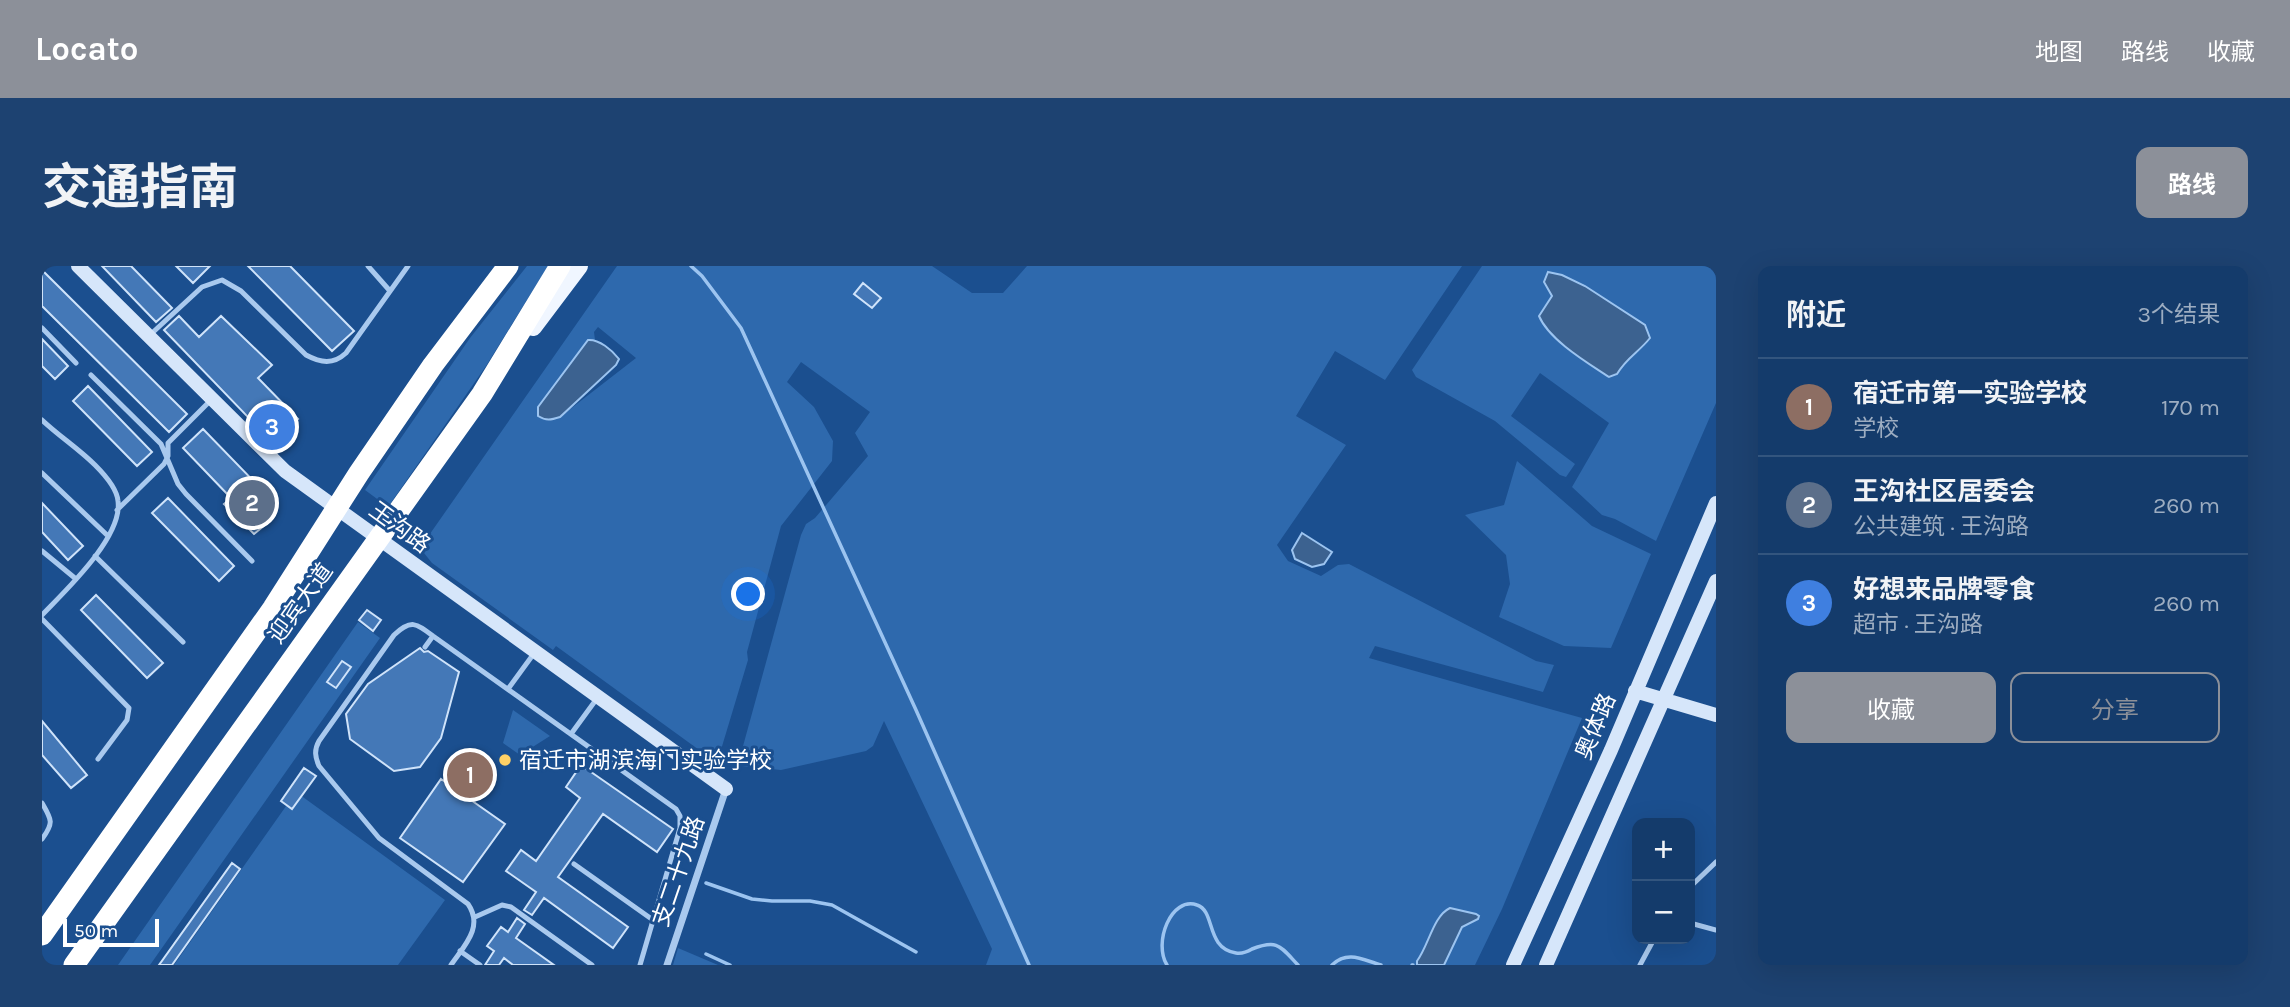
<!DOCTYPE html>
<html lang="zh">
<head>
<meta charset="utf-8">
<style>
	:root { --surface:#143b6b; --page:#1d4271; --text:#f1f3f6; --muted:#9dadc1; --line:#33557e; --accent:#8c9099 }
	body { margin:0; font-family:Karla,"Noto Sans SC",sans-serif; background:var(--page); color:var(--text) }
	.controls { position:absolute; right:21px; bottom:21px; display:grid; overflow:hidden; border-radius:14px; box-shadow:0 7px 28px #0002 }
	.controls button { width:63px; height:63px; display:grid; place-items:center; padding:0; border:0; border-bottom:2px solid var(--line); background:var(--surface); color:var(--text); font:35px sans-serif }
	.scale { position:absolute; left:21px; bottom:18px; width:96px; box-sizing:border-box; padding-left:7px; border:4px solid #fff; border-top:0; font-size:19px; line-height:24px; white-space:nowrap; color:#fff; -webkit-text-stroke:5px #1b4f8f; paint-order:stroke }
	.you { position:absolute; left:707px; top:329px; width:24px; height:24px; margin:-18px; border:5px solid #fff; border-radius:50%; background:#1a73e8; box-shadow:0 0 0 10px #1a73e833 }
	.badge { display:grid; place-items:center; width:46px; height:46px; border-radius:50%; background:var(--accent); color:#fff; font-size:23px; font-weight:700 }
	.pin { position:absolute; translate:-50% -50%; border:4px solid #fff; box-shadow:0 2px 7px #0006 }
	.list { margin:0; padding:0; list-style:none }
	h2 { display:flex; justify-content:space-between; align-items:center; height:91px; margin:0; padding:0 28px; font-size:30px }
	h2 small { font-size:23px; font-weight:400; color:var(--muted) }
	.list li { display:grid; grid-template-columns:46px 1fr auto; gap:21px; align-items:center; box-sizing:border-box; height:98px; padding:0 28px; border-top:2px solid var(--line) }
	.list b { display:block; font-size:26px; white-space:nowrap }
	.list p { margin:0; font-size:23px; white-space:nowrap; color:var(--muted) }
	.list em { font-size:23px; font-style:normal; color:var(--muted) }
	.actions { display:flex; gap:14px; padding:21px 28px }
	.actions a { flex:1; padding:16px 0; border:2px solid var(--accent); border-radius:14px; text-align:center; font-size:24px; color:var(--accent) }
	.actions .main { background:var(--accent); color:#fff }
	.map { position:relative; flex:none; width:1674px; height:699px; overflow:hidden; border-radius:14px }
	header { display:flex; align-items:center; gap:42px; box-sizing:border-box; height:98px; padding:0 35px; background:var(--accent); color:#fff }
	header strong { font-size:33px }
	nav { display:flex; gap:38px; margin-inline-start:auto; font-size:24px }
	.intro { display:flex; align-items:center; justify-content:space-between; box-sizing:border-box; height:168px; padding:0 42px }
	h1 { margin:0; font-size:49px }
	.button { padding:18px 32px; border-radius:14px; background:var(--accent); color:#fff; font-size:24px; font-weight:700 }
	main { display:flex; gap:42px; padding:0 42px }
	aside { flex:1; background:var(--surface); border-radius:14px; box-shadow:0 7px 28px #0002 }
	.map>svg:first-child { display:block }
	.green { fill:#2e69ad; fill-rule:evenodd }
	.water { fill:#3c6290; stroke:#9cc4f0; stroke-width:2 }
	.lines { fill:none; stroke-linecap:round; stroke-linejoin:round }
	.stream { stroke:#9cc4f0; stroke-width:3.5 }
	.building { fill:#4478b7; stroke:#cfe3fa; stroke-width:2 }
	.lane { stroke:#a9c9ee; stroke-width:5 }
	.street { stroke:#a9c9ee; stroke-width:7 }
	.secondary { stroke:#d6e6fa; stroke-width:14 }
	.primary { stroke:#f0f6ff; stroke-width:18 }
	.highway { stroke:#fff; stroke-width:21 }
	.poi-dot { fill:#ffd166; stroke:#1b4f8f; stroke-width:2.5 }
	.labels { text-anchor:middle; stroke-width:6; stroke-linejoin:round; paint-order:stroke }
	.street-label { font-size:23px; fill:#fff; stroke:#1b4f8f }
	.poi-label { font-size:23px; fill:#fff; stroke:#1b4f8f; text-anchor:start }
</style>
</head>
<body>
<header>
<strong>Locato</strong>
<nav><a>地图</a><a>路线</a><a>收藏</a></nav>
</header>
<div class="intro"><h1>交通指南</h1><a class="button">路线</a></div>
<main>
<div class="map">
<svg width="1674" height="699" viewBox="0 0 1674 699">
	<rect width="100%" height="100%" fill="#1b4f8f"/>
	<path class="green" d="M485 0H506L444 100 346 241 323 224 428 72Z
		M575 0H890L930 27H961L985 0H1420L1343 114 1293 85 1254 150 1304 179 1235 279 1246 295 1279 310 1296 299 1307 298 1494 395 1512 399 1501 426 1333 380 1327 392 1540 452 1460 643 1433 699H944L950 683 842 455 831 480 824 485 739 504 700 500 698 491 759 269 764 258 773 252 826 190 813 167 828 146 759 96 745 116 772 141 791 175 790 195 739 260 705 386 706 394 675 497 514 380 511 384 390 297 382 287 383 275ZM556 61 594 92 518 151 546 74H553L552 66Z
		M1440 0H1674V137L1614 275 1573 253 1560 249 1530 221 1567 157 1498 107 1469 150 1533 198 1524 211 1518 209 1453 155 1374 111 1370 104Z
		M1475 195 1550 260 1609 288 1569 382 1522 380 1457 351 1468 318 1464 289 1423 249 1462 239Z
		M316 356 338 372 108 699H76Z
		M471 444 508 470 478 489 461 477Z
		M254 526 403 634 356 699H132Z
		M636 682 676 699H631Z"/>
	<path class="water" d="M1506 6 1520 9 1543 20 1603 59 1608 72C1596 87 1585 91 1575 108L1567 111C1546 97 1507 74 1497 50L1510 30 1502 16Z
		M546 74C557 73 570 84 577 93L574 99 518 151C509 154 504 155 496 150V141Z
		M1260 267 1290 286 1282 298 1270 301 1253 293 1250 284Z
		M1408 642 1434 648 1437 650 1436 653 1420 661 1402 699H1375V695C1387 679 1391 650 1408 642Z"/>
	<g class="lines">
		<path class="stream" d="M649 0 660 10 699 62 874 444 987 699
			M664 617 710 633 730 635H768L790 639 874 686
			M664 688 688 699
			M1125 699C1111 677 1129 630 1155 639 1174 645 1163 682 1194 687 1200 688 1205 686 1210 683 1236 673 1238 680 1256 699
			M1290 699C1306 684 1321 694 1339 699
			M1370 699H1371"/>
	</g>
	<path class="building" d="M60 0H89L130 42 114 56Z
		M134 0H168L151 17Z
		M206 0H248L312 65 290 85Z
		M0 4 145 148 127 166 0 40Z
		M821 17 839 32 830 42 812 28Z
		M137 50 157 71 179 50 230 99 216 112 256 153 231 177 122 64Z
		M0 73 26 100 13 113 0 100Z
		M46 120 110 186 95 200 31 135Z
		M161 163 226 230 229 254 212 268 182 238 189 232 141 182Z
		M126 232 192 300 177 315 110 247Z
		M0 237 41 280 26 294 0 266Z
		M54 329 121 397 105 412 39 344Z
		M325 344 339 354 331 365 317 354Z
		M378 382 382 386 386 385 417 406 399 472 378 501 352 505 308 473 304 448 326 418Z
		M300 395 309 401 294 422 285 416Z
		M0 455 45 509 29 522 0 489Z
		M539 499 631 563 615 586 561 548 516 611 586 661 571 682 502 632 490 649 482 644 494 626 464 605 479 584 494 595 538 532 524 521Z
		M262 502 274 510 250 543 239 535Z
		M399 513 463 558 421 616 358 572Z
		M190 597 198 603 130 699H117Z
		M475 652 483 658 474 672 512 699H471L462 692 457 699H443L452 685 445 680 459 661 466 666Z"/>
	<g class="lines">
		<path class="lane" d="M326 0 348 25
			M0 62 34 97
			M109 68 160 21 180 14 199 25 264 89C279 97 291 99 304 87L366 0
			M49 109 119 178 136 218 144 228 210 295
			M0 154C17 170 37 183 53 199 61 207 75 223 76 235 81 271 23 325 0 349
			M0 207 66 270
			M75 244 122 198 126 190V177L168 135
			M0 285 34 313
			M53 290 141 376
			M0 353 87 442 85 454 56 493
			M383 381 391 370
			M466 423 493 386
			M529 468 556 431
			M0 537C10 554 12 557 0 573
			M532 598 611 654
			M1648 621 1674 596
			M433 651 460 639 469 641 550 699
			M1648 657 1674 664
			M418 685 438 699
			M409 699C422 680 442 661 426 638L337 572 277 500C273 491 272 484 277 475L352 369C369 353 374 357 391 370L634 543 638 550V562L598 699
			M1598 699 1612 673"/>
		<path class="street" d="M625 699 684 523"/>
		<path class="secondary" d="M36 0 243 205 684 523
			M1593 425 1674 449
			M1471 699 1569 484 1674 237
			M1504 699 1674 315"/>
		<path class="primary" d="M491 61 537 0"/>
		<path class="highway" d="M0 669 231 342 317 207 391 99 466 0
			M32 699 440 128 518 0"/>
	</g>
	<circle class="poi-dot" cx="463" cy="494" r="7"/>
	<g class="labels">
		<g class="street-label">
			<text transform="translate(358 261) rotate(36)" y="8">王沟路</text>
			<text transform="translate(258 337) rotate(-54)" y="8">迎宾大道</text>
			<text transform="translate(1553 460) rotate(-67)" y="8">奥体路</text>
			<text transform="translate(636 605) rotate(-71)" y="8">支二十九路</text>
		</g>
		<g class="poi-label">
			<text x="477" y="502">宿迁市湖滨海门实验学校</text>
		</g>
	</g>
</svg>
<div class="controls">
<button>+</button>
<button>−</button>
</div>
<div class="scale">50 m</div>
<div class="you"></div>
<div class="pin badge" style="left:428px;top:509px;background:#8d6e63">1</div>
<div class="pin badge" style="left:210px;top:237px;background:#5c6f8a">2</div>
<div class="pin badge" style="left:230px;top:161px;background:#3f7fe0">3</div>
</div>
<aside>
<h2>附近<small>3个结果</small></h2>
<ul class="list">
<li><span class="badge" style="background:#8d6e63">1</span><div><b>宿迁市第一实验学校</b><p>学校</p></div><em>170 m</em></li>
<li><span class="badge" style="background:#5c6f8a">2</span><div><b>王沟社区居委会</b><p>公共建筑 · 王沟路</p></div><em>260 m</em></li>
<li><span class="badge" style="background:#3f7fe0">3</span><div><b>好想来品牌零食</b><p>超市 · 王沟路</p></div><em>260 m</em></li>
</ul>
<div class="actions"><a class="main">收藏</a><a>分享</a></div>
</aside>
</main>
</body>
</html>
